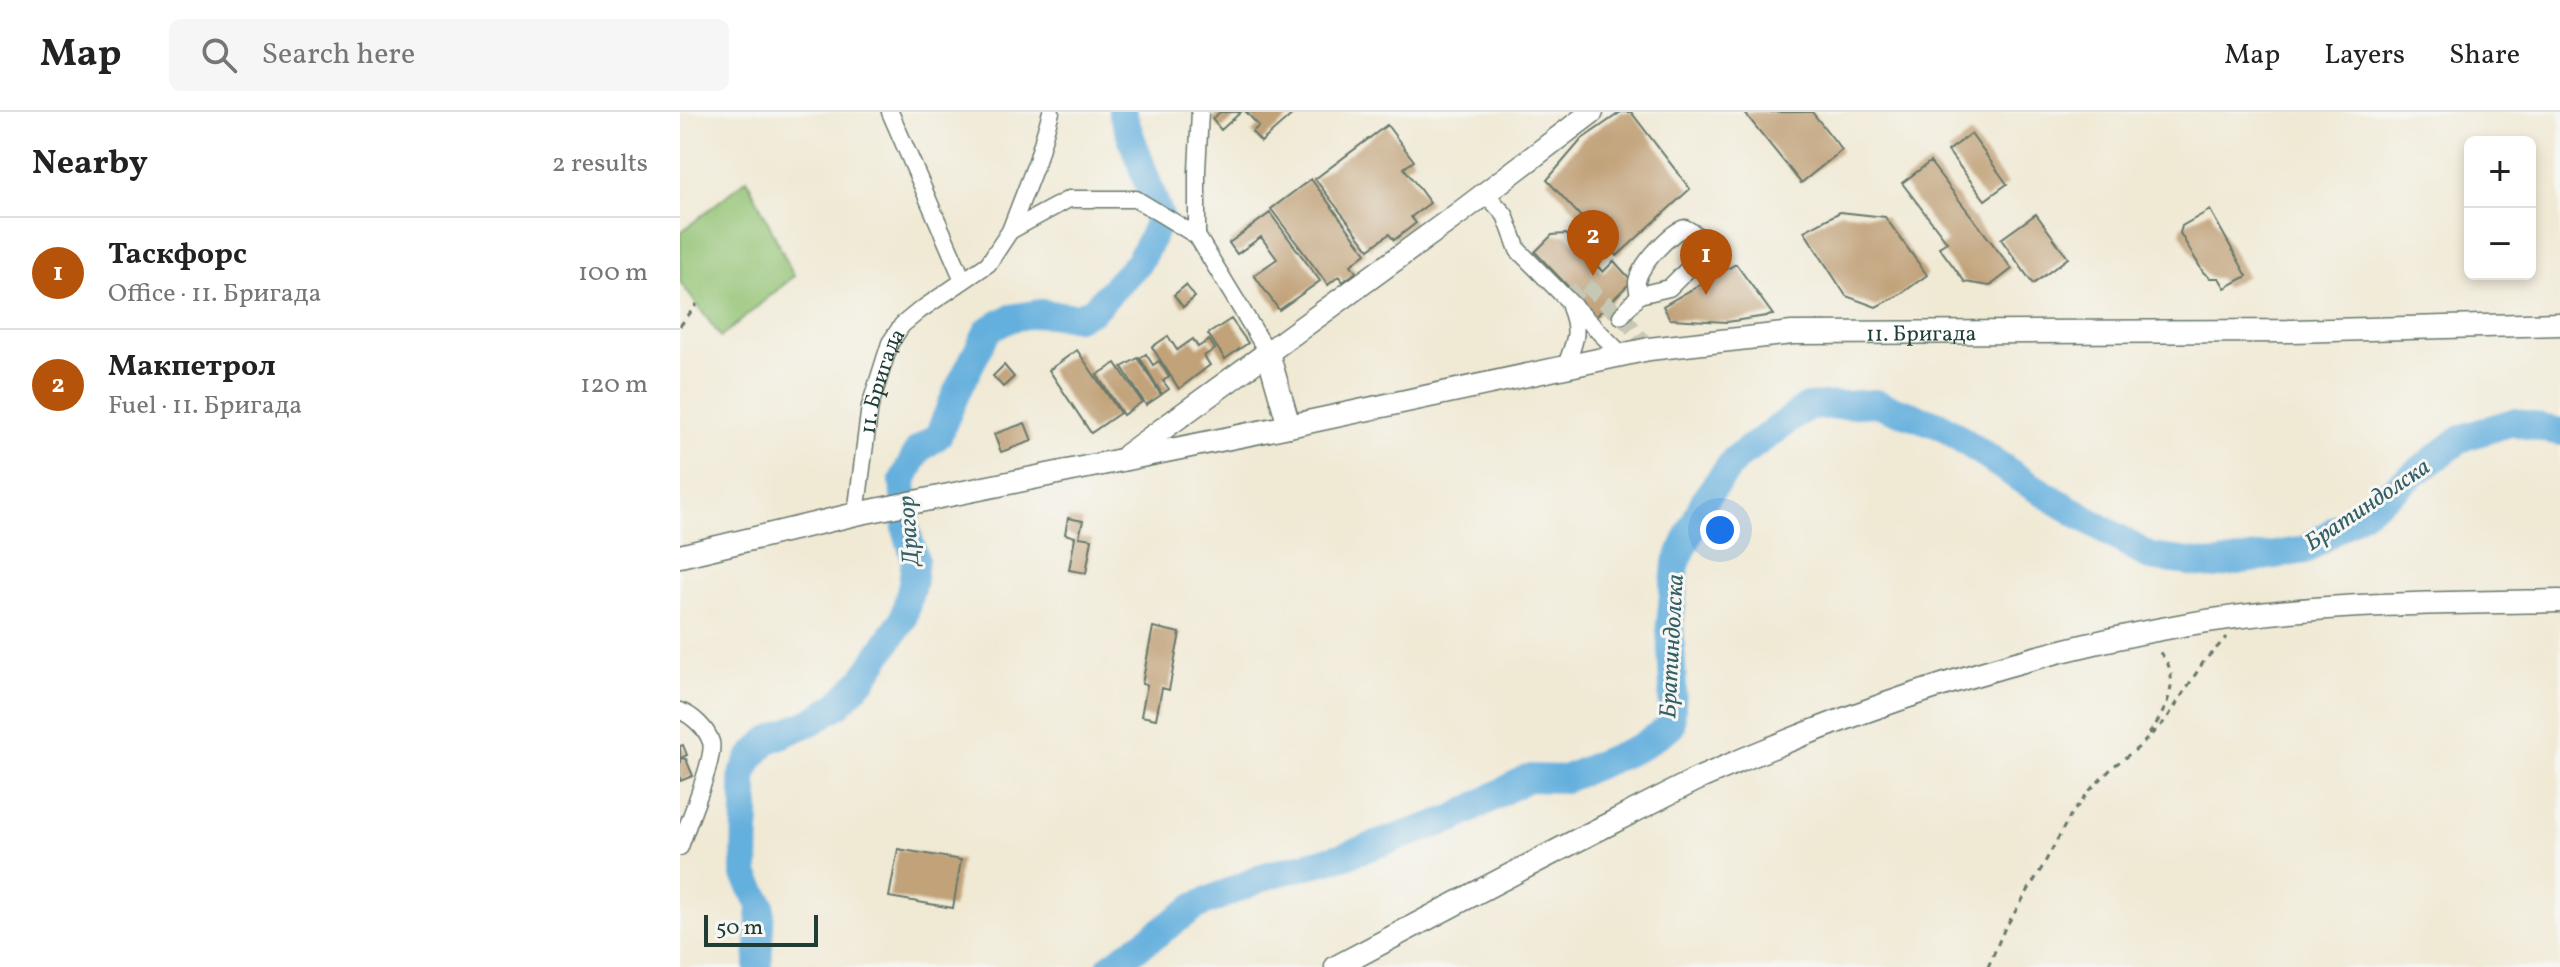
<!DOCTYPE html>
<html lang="en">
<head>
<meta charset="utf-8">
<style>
	:root { --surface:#fff; --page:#f6f6f6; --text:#222; --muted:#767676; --line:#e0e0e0; --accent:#b45309 }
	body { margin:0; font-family:Vollkorn,serif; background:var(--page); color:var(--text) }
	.controls { position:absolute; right:24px; top:24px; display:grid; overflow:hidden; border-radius:12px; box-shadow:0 4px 12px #0003 }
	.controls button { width:72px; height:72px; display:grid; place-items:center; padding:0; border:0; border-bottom:2px solid var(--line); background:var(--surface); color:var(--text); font:40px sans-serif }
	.scale { position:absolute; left:24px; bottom:20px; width:114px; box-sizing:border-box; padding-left:8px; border:4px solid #1f3d34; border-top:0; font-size:22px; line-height:28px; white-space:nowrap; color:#1f3d34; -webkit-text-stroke:6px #f6f6f2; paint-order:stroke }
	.you { position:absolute; left:1040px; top:418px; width:28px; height:28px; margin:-20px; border:6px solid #fff; border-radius:50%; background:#1a73e8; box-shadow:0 0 0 12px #1a73e833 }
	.badge { display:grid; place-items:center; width:52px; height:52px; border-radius:50%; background:var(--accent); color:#fff; font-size:26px; font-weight:700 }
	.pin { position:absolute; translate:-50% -66px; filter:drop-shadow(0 2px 4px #0008) }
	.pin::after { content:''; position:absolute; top:42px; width:28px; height:24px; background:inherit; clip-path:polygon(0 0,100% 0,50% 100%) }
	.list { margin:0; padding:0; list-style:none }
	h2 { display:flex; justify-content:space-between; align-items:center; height:104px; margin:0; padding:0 32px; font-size:34px }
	h2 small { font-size:26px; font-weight:400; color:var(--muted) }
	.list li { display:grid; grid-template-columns:52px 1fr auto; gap:24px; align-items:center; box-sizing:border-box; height:112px; padding:0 32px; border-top:2px solid var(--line) }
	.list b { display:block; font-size:30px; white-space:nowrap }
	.list p { margin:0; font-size:26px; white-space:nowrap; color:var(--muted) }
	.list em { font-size:26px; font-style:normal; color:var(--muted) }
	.icon { flex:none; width:44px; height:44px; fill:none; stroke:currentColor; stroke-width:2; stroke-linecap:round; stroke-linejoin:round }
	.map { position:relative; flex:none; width:1880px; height:855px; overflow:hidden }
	header { display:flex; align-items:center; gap:48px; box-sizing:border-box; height:112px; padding:0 40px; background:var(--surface); border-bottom:2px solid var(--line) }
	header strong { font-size:38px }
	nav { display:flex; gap:44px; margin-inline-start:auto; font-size:28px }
	.search { width:560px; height:72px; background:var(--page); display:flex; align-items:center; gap:20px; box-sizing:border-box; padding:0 28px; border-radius:12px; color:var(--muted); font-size:30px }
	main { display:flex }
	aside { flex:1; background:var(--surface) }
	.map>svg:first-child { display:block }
	.green { fill:#92c272; stroke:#588053; stroke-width:2 }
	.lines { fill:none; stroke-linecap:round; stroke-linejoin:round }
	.river { stroke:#64afdd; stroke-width:28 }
	.building { fill:#c1a279 }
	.minor-tunnel { stroke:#c6c7b4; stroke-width:16; stroke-dasharray:16 8; stroke-linecap:butt }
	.minor-casing { stroke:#68796c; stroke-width:19 }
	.major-casing { stroke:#68796c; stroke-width:25 }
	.path { stroke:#68796c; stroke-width:3; stroke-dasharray:6 6; stroke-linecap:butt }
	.minor { stroke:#fff; stroke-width:16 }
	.major { stroke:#fff; stroke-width:22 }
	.labels { text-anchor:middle; stroke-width:6; stroke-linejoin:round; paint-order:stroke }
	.street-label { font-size:22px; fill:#1f3d34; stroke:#f6f6f2 }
	.water-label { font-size:24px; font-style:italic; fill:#345f67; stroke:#f6f6f2 }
</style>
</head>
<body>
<header>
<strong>Map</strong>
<div class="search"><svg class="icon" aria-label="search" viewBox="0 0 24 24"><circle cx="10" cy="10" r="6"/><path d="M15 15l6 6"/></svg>Search here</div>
<nav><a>Map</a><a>Layers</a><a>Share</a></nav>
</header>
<main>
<aside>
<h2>Nearby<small>2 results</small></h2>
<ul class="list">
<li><span class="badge">1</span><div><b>Таскфорс</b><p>Office · 11. Бригада</p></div><em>100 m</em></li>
<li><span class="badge">2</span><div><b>Макпетрол</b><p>Fuel · 11. Бригада</p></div><em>120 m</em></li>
</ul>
</aside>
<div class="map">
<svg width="1880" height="855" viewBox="0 0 1880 855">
	<rect width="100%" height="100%" fill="#f6f6f2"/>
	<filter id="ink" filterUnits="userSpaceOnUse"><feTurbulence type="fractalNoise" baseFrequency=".0125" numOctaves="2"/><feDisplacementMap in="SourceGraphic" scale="16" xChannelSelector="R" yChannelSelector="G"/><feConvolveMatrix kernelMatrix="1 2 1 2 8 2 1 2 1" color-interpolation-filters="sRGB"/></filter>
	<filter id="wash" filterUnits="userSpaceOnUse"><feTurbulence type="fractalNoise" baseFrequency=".006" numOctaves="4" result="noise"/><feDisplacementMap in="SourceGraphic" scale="32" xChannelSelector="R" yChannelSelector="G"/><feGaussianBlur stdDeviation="1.8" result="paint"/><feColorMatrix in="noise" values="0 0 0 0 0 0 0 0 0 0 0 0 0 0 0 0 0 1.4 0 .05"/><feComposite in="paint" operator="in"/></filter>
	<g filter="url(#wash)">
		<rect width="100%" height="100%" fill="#f0e9d4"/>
		<path class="green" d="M67 67 114 164 41 225 0 170V121Z"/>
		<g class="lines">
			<path class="river" d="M78 855 81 793 65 763 66 694 62 664 70 647 87 629 133 609 158 593 183 567 223 507 232 473 235 447 226 417 223 368 238 338 258 324 278 277 308 218 331 206 360 201 397 205 413 198 458 151 471 127 480 105 442 0
				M430 855 516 794 589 763 660 745 775 706 847 666 885 667 960 635 991 614 993 574 990 513 996 452 1025 387 1055 347 1127 295 1195 291 1262 314 1340 367 1470 445 1534 453 1625 438 1701 387 1782 326 1833 310 1880 320"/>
		</g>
		<g id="blocks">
			<path class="building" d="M540 0H561L541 18 532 7Z
				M566 0H615L581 30 572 20 579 14Z
				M941 0H951L1010 77 937 144 867 68 902 27Z
				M1064 0H1132L1162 38 1121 71Z
				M707 13 734 49 724 56 750 91 731 105 736 111 714 128 709 122 689 137 635 67Z
				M1291 22 1327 72 1305 88 1268 39Z
				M1250 50 1332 157 1310 174 1285 170 1259 135 1267 130 1222 71Z
				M631 67 686 141 671 153 676 160 663 170 659 164 648 173 591 97Z
				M1530 98 1567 164 1545 176 1539 166H1530L1523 160 1500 121 1502 114Z
				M1160 100 1205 105 1247 163 1221 182 1196 195 1166 184 1124 119Z
				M590 101 640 169 599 198 574 163 597 147 581 125 557 142 549 131Z
				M1356 102 1388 146 1353 172 1321 127Z
				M886 122 923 160 934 149 952 169 911 209 894 191 899 186 855 140 872 123Z
				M1056 152 1093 203 1047 210 990 207 983 194Z
				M506 173 515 185 503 195 494 183Z
				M551 207 568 231 545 247 528 222Z
				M488 224 497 238 513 227 518 235 529 228 535 237 524 244 530 253 499 277 472 235Z
				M397 238 440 301 411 321 369 258Z
				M466 242 473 253 479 249 489 265 483 269 489 277 482 282 460 246Z
				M458 246 481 283 466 293 442 255Z
				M436 251 462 290 443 303 417 263Z
				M324 253 334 265 323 275 313 264Z
				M345 311 352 329 321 340 314 322Z
				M388 406 403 409 399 425 412 427 406 461 389 458 395 425 385 422Z
				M473 515 500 521 489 578 482 576 476 607 461 604 467 573 462 572Z
				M3 633 7 643 1 646 6 647 13 664 0 669V634Z
				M218 737 281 748 273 796 209 785Z"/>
		</g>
	</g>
	<g filter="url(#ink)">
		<use href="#blocks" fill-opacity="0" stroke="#68796c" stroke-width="2"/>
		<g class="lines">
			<path class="minor-tunnel" d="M886 186 906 173 950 213 969 237"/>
			<g class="minor-casing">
				<g id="minor">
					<path d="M210 0 283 168"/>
					<path d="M805 81 825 103 838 138 942 243"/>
					<path d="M330 119 389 87H456L517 124 588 241"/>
					<path d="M517 124V59L520 0"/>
					<path d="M941 204 959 183 989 176 1022 143 1023 135 1014 121 1005 116C991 119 959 154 957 170 957 174 958 179 959 183"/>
					<path d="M885 256C894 230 901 222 890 195"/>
					<path id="s1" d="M176 402 190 294 210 231 222 213 239 199 308 152 330 119 357 49 371 0"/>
					<path d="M0 599C12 603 27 617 31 630 36 646 6 715 0 735"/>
				</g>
			</g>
			<g class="major-casing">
				<g id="major">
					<path d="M588 241 609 314"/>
					<path d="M447 343 782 99 912 0"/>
					<path id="s2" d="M0 444 176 402 609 314 969 237 1112 221 1612 219 1880 212"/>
					<path d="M656 855C748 806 840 757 933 710 962 695 991 680 1020 666 1173 598 1338 542 1503 513 1627 491 1755 491 1880 489"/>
				</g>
			</g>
			<path class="path" d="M0 214 17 192
				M1469 622C1487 598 1505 561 1476 537
				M1308 855 1324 818 1363 754 1390 704 1411 677 1434 654 1459 635 1486 608 1524 549 1547 525"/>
			<use href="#minor" class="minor"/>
			<use href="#major" class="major"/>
		</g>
	</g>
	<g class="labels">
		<g class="street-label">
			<text dy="8" stroke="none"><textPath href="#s2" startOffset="1264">11. Бригада</textPath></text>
			<text dy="8" stroke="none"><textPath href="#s1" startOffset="136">11. Бригада</textPath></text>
		</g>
		<g class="water-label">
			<text transform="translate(1687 392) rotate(-34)" y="8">Братиндолска</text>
			<text transform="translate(228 419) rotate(-94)" y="8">Драгор</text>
			<text transform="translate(991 534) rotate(-87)" y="8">Братиндолска</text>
		</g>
	</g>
</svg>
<div class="controls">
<button>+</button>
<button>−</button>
</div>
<div class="scale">50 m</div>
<div class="you"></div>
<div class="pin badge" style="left:1026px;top:183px">1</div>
<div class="pin badge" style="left:913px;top:164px">2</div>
</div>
</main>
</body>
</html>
